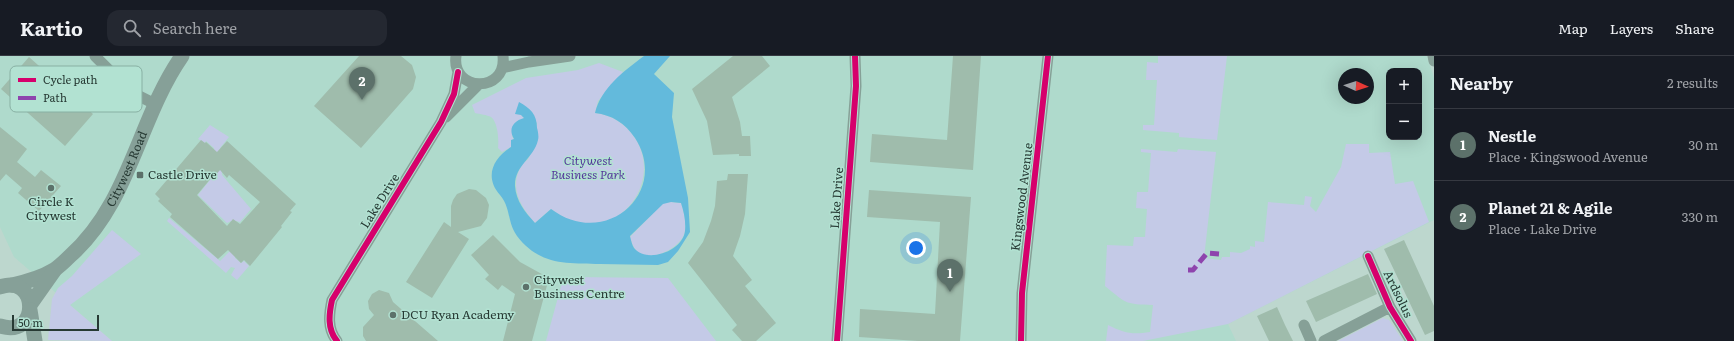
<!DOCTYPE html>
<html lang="en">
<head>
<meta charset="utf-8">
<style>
	:root { --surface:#171b24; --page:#242831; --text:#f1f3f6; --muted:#9ea1a6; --line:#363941; --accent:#5c716a }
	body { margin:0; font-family:Literata,serif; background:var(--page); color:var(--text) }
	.controls { position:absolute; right:12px; top:12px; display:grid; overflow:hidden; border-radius:8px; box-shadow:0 4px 16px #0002 }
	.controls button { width:36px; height:36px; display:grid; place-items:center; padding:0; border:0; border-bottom:1px solid var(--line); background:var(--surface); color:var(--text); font:20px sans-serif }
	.compass { position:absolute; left:1338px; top:12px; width:36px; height:36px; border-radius:50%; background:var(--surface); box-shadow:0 4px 16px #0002; rotate:93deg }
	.scale { position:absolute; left:12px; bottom:10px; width:87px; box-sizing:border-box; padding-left:4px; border:2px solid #273a34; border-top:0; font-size:11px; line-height:14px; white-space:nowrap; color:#273a34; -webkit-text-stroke:3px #b2e2d2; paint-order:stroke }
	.you { position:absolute; left:916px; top:192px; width:14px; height:14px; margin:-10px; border:3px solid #fff; border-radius:50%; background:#1a73e8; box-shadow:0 0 0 6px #1a73e833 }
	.badge { display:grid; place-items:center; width:26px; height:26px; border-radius:50%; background:var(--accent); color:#fff; font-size:13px; font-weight:700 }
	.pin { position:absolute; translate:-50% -33px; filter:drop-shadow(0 1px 2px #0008) }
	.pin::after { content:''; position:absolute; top:21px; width:14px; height:12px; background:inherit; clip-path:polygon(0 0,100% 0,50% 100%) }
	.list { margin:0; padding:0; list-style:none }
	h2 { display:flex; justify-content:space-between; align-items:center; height:52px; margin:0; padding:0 16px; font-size:17px }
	h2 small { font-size:13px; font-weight:400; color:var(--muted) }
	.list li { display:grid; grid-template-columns:26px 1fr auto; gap:12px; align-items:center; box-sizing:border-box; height:72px; padding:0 16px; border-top:1px solid var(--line) }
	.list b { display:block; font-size:15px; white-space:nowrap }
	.list p { margin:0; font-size:13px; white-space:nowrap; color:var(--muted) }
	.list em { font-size:13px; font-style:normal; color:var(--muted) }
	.icon { flex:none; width:22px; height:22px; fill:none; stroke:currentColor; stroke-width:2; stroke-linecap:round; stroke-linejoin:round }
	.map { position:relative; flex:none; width:1434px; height:285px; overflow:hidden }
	header { display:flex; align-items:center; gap:24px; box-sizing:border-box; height:56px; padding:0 20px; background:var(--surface); border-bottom:1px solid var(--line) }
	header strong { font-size:19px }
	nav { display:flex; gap:22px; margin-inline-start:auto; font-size:14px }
	.search { width:280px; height:36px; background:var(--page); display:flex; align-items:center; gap:10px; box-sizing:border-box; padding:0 14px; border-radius:12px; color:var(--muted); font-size:15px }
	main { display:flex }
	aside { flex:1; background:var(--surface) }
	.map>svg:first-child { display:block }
	.built { fill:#afdacc; fill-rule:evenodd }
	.green { fill:#c4cae7 }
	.water { fill:#63badc; fill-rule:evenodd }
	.building { fill:#9fbcac; fill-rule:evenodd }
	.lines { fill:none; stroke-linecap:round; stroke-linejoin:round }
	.street { stroke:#86a097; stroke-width:11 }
	.secondary { stroke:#86a098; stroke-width:15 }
	.quiet { stroke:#8e44ad; stroke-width:5; stroke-dasharray:10 5; stroke-linecap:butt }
	.cycleway-casing { stroke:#b2e2d2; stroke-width:8 }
	.cycleway { stroke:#d6006c; stroke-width:6 }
	.poi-dot { fill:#5c716a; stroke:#b2e2d2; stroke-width:1.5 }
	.labels { text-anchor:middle; stroke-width:3; stroke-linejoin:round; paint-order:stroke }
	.park-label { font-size:12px; font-style:italic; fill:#55379b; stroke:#b2e2d2 }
	.street-label { font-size:12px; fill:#273a34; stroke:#b2e2d2 }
	.poi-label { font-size:12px; fill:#273a34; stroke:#b2e2d2; text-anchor:start }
	.key { fill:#b2e2d2; stroke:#88b0a3; stroke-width:1 }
	.key-label { font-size:11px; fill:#273a34 }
</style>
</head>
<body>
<header>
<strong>Kartio</strong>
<div class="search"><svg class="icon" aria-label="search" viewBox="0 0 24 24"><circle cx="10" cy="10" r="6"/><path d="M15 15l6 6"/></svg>Search here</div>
<nav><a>Map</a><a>Layers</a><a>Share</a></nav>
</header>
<main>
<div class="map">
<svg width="1434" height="285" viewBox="0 0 1434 285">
	<rect width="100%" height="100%" fill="#bdd7ce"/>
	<path class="built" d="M0 0H1427L1434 22V164L1228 268 1236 285H112L14 201 0 171ZM1389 15H1419V81H1389ZM1344 18H1368V42H1344Z"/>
	<path class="green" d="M1158 0H1227L1217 84 1179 81V77L1143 74V69H1154L1157 24H1146L1147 6 1158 7Z
		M599 7 623 16 598 45 595 57C612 59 626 68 635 82 662 123 624 180 576 166 566 164 559 159 551 153L535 167C521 151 508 131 522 109 523 106 527 105 528 103 533 97 535 75 537 67L521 59 524 62 512 80 514 84 511 91 502 96 498 92C499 85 498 66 491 61 487 59 480 58 475 57L472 49 526 22 578 14Z
		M210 69 229 81 220 92 223 95 220 97 222 119 251 153 240 166 236 165 235 202 241 207 244 205 249 210 237 224 231 219 235 212 231 211 226 217 167 165 169 162 220 205 233 192 231 165 227 167 198 139 210 124 207 121 209 119 213 123 216 119 214 92 206 85 205 87 198 83Z
		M1346 88H1369V97L1390 96 1395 128 1413 125 1429 166 1228 268 1143 285H1106L1108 269C1124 277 1132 279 1150 276L1153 249C1125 248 1127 248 1105 230L1107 189 1133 190 1134 181H1145L1147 153 1136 152 1137 136H1148L1151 97 1141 96V93L1177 96 1178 93 1216 96 1204 202 1221 204 1222 201H1230V196L1241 197 1250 193V190L1255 191V185L1264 186 1268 146 1304 149 1305 140 1312 141 1310 150 1316 156 1341 111Z
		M671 146 681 147C684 156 686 165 685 175 683 190 655 205 641 198 634 194 632 188 630 181L663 147Z
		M112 174 141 198 70 249 112 285 48 284 52 243 58 232 72 220Z
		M568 221 668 222 716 285H546L563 223Z
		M1383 262 1389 264 1403 285H1338Z"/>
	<path class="water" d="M644 0H670L654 18 674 37 672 61 688 142 690 176 678 195 668 206 658 209C639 209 619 208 600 208 567 207 540 210 517 180 507 166 511 152 500 139 484 121 493 102 511 91V84L514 83C508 73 513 65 524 62L521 59 515 58 519 46C530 52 537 58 537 72 538 75 539 81 538 84 534 102 514 110 515 130 516 145 525 156 535 167L551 153C606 194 670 136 635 82 625 67 612 59 595 57 601 32 624 15 644 0ZM671 146 681 147C684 156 686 166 685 175 683 195 647 208 634 192 632 189 631 184 630 180L663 148Z"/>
	<path class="building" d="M359 0H401L412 9 416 21 413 33 361 92 314 50Z
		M733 0H762L770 10 732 41 740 66 742 80H750L751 100H739V98L713 99 707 65 692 33Z
		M953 0H981L973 114 870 106 872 78 947 84Z
		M29 1 93 58 65 90 1 33Z
		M0 71 27 93 17 106 35 121 41 114 61 130 39 155 18 137 22 132 6 118 0 125Z
		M201 84 205 87 206 86 217 96 227 85 296 148 290 155 292 156 281 170 282 171 250 210 244 204 241 207 228 194 218 203 170 161 172 158 158 145 160 143 155 138ZM220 114 227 122 229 119 260 146 240 168 233 163 227 170 197 139 212 121 213 122Z
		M728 118H748L745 158 740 180 733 200 752 224 745 230 776 267 756 285H742L732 274 737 269 688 207 703 186 711 165 715 150 717 125 727 124Z
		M469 133 476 134 486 142 489 149 487 162 481 170 458 176 469 183 432 242 406 226 444 166 451 171V150L453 144 457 138Z
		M869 134 971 141 960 285H918L859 281 860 253 935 258 940 166 867 161Z
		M493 179 520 206 549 222 532 285H503L515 238 502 229 498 234 485 223 489 219 471 199Z
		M1404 184 1434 250V275L1425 279 1384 193Z
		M1368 218 1377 238 1316 266 1306 245Z
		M379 234 389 237 393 246 438 285H366L363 280V271L374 259 369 253 368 245 372 238Z
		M1277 251 1285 269 1293 285H1269L1257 260Z"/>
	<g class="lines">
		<path class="street" d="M95 0 131 36 155 48
			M456 0C451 36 507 38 503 0
			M1433 0 1434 5
			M502 12 529 6 570 0
			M446 61 479 28
			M1368 200 1390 251 1411 285
			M1304 269 1311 285
			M337 285C327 273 329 258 332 244L441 66 454 38 458 16
			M837 285 856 30 855 0
			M1021 285 1022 237 1048 0
			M1324 285 1390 251"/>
		<g class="secondary">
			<path id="s1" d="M12 229C26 226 41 222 54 214 60 210 65 205 70 200 130 147 138 63 182 0"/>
			<path d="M0 231C38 217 41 283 0 270"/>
			<path d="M30 249 54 215"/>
			<path d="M30 254 35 285"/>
		</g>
		<path class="quiet" d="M1188 214H1193L1207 197 1219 198"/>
		<g class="cycleway-casing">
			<path id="cycleway" d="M1368 200 1390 251 1411 285
				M337 285C327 273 329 258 332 244L441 66 454 38 458 16
				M837 285 856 30 855 0
				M1021 285 1022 237 1048 0"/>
		</g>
		<use href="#cycleway" class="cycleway"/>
	</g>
	<g class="poi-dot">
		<rect x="136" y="115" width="8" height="8" rx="2"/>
		<circle cx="51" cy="132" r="4"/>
		<circle cx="526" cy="231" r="4"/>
		<circle cx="393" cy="259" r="4"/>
	</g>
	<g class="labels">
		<g class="park-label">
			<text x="588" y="109">Citywest<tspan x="588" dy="14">Business Park</tspan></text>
		</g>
		<g class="street-label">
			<text dy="4" stroke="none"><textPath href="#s1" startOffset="171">Citywest Road</textPath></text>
			<text transform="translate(1022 141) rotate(-83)" y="4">Kingswood Avenue</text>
			<text transform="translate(837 142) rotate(-86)" y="4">Lake Drive</text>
			<text transform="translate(380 145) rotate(-58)" y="4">Lake Drive</text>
			<text transform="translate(1398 238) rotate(64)" y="4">Ardsolus</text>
		</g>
		<g class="poi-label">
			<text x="148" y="123">Castle Drive</text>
			<text x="51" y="150" text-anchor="middle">Circle K<tspan x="51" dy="14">Citywest</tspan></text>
			<text x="534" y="228">Citywest<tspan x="534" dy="14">Business Centre</tspan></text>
			<text x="401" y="263">DCU Ryan Academy</text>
		</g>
	</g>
	<rect x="10" y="10" width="132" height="46" rx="6" class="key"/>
	<rect x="18" y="22" width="18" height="4" fill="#d6006c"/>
	<rect x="18" y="40" width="18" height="4" fill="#8e44ad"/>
	<g class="key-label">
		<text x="43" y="28">Cycle path</text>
		<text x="43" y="46">Path</text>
	</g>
</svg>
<div class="controls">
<button>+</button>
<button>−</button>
</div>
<svg class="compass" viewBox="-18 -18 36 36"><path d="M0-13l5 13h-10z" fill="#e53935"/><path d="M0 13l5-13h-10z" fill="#9ea1a6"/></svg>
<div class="scale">50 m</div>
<div class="you"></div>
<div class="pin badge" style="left:950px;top:236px">1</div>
<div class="pin badge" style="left:362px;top:44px">2</div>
</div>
<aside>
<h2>Nearby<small>2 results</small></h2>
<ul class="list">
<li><span class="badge">1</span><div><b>Nestle</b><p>Place · Kingswood Avenue</p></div><em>30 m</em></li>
<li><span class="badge">2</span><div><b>Planet 21 &amp; Agile</b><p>Place · Lake Drive</p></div><em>330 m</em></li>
</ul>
</aside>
</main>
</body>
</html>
